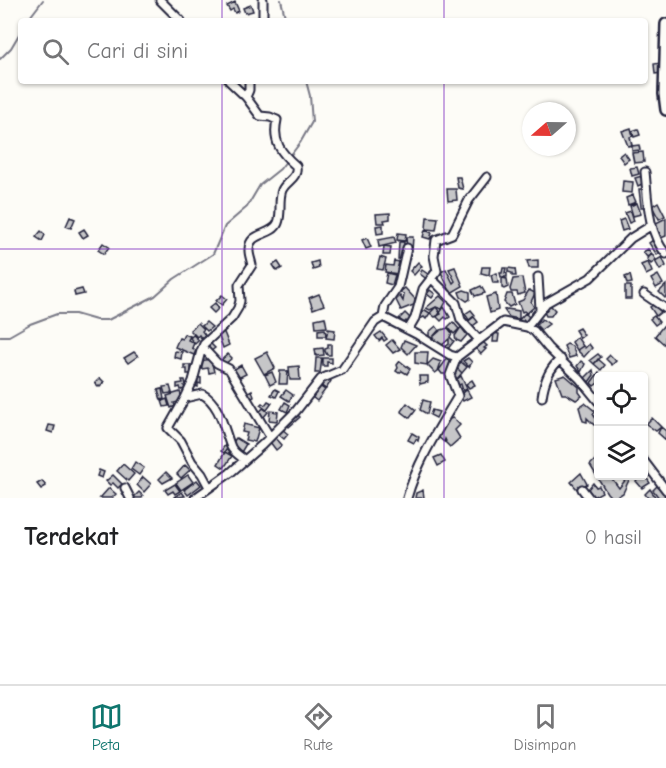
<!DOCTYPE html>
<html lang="id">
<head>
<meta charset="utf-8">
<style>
	:root { --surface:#fff; --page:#f6f6f6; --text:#202124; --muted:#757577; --line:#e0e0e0; --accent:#0f766e }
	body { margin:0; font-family:"Comic Neue",sans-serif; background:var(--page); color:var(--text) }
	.controls { position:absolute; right:18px; bottom:18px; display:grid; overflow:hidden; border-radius:6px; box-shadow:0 2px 4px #0004 }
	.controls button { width:54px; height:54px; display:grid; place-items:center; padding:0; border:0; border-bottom:2px solid var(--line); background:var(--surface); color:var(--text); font:30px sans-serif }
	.compass { position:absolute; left:522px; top:102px; width:54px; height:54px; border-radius:50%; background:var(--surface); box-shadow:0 2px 4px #0004; rotate:250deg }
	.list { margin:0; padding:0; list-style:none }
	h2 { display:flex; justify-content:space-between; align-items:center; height:78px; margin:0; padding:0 24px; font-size:26px }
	h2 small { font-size:20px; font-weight:400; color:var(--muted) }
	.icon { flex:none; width:33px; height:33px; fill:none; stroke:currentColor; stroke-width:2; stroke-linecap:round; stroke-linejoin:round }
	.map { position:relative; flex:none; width:666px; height:498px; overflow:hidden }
	.search { position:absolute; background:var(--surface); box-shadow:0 2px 4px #0004; left:18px; right:18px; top:18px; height:66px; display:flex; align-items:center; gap:15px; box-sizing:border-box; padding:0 21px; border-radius:6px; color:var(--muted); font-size:22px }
	.sheet { height:186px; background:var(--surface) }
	nav { display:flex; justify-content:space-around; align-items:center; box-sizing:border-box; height:84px; border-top:2px solid var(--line); background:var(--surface); font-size:16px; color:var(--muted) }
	nav a { display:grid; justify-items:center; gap:3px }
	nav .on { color:var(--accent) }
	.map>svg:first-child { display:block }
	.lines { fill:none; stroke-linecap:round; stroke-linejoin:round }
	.stream { stroke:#787885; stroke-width:2 }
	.building { fill:#c6c6c8; stroke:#22223b; stroke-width:1.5 }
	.street-casing { stroke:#22223b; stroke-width:11 }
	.secondary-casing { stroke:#22223b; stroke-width:14 }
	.street { stroke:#fdfcf7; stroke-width:7 }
	.secondary { stroke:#fdfcf7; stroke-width:9 }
	.grid { fill:none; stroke:#7b2cbf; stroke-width:1.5; stroke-opacity:0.55 }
</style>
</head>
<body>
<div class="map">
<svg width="666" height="498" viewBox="0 0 666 498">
	<rect width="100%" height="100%" fill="#fdfcf7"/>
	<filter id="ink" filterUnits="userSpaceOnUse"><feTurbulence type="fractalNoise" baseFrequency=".0167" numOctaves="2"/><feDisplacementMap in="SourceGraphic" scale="12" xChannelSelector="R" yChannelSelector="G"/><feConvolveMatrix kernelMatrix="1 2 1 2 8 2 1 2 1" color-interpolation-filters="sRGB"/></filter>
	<g filter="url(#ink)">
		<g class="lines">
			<path class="stream" d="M281 0 286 21
				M27 21 43 0
				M0 59 11 48 21 31
				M0 336H9L30 324 57 314H75L96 320H108L155 296 174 279 213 254 225 226 247 207 260 185 280 169 300 143 312 122 310 96 306 81"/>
		</g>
		<path class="building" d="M235 2 239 11 235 13 233 9 230 11 227 6Z
			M251 5 253 11 245 13 243 8Z
			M660 63 662 73 655 74 654 64Z
			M631 128 633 136 630 137 632 145 628 146 622 131Z
			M638 129 640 135 634 137 632 131Z
			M639 145 640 150 632 151V146Z
			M624 152 629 159 624 163 619 156Z
			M643 152 644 162 634 163 632 153Z
			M637 167 639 174 632 176 630 168Z
			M642 176 644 183 638 186 635 178Z
			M456 177H460L463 189 458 188Z
			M623 181 633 182 632 193 622 192Z
			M447 189H456L457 200 448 201Z
			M639 189H645L647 207H641Z
			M633 195 636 202 628 205 626 198Z
			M658 202 665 216 659 219 652 206Z
			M637 203 641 214 633 216 630 206Z
			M631 211 634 221 629 223 625 213Z
			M390 213V219L384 220 385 223H377L376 214Z
			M70 217 75 219 71 228 66 226Z
			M427 217 438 218 436 230 426 229Z
			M666 218V236L661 238 654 224Z
			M624 219 628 229 622 231 619 221Z
			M383 225V233L377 234 376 226Z
			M84 229 88 235 83 238 79 232Z
			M425 230 432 233 430 239 423 237Z
			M41 231 45 235 42 241 36 237Z
			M398 233 406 234 405 241 397 240Z
			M394 237 396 243 379 247 378 240Z
			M406 237H413L412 251H407Z
			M367 238 371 247 366 249 362 240Z
			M653 240 662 252 657 255 649 243Z
			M399 242H404L403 259H398Z
			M103 243 109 247 104 254 98 250Z
			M384 246 391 247 390 255H383Z
			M648 249 652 254 647 257 643 252Z
			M652 254 656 260 651 264 647 259Z
			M380 257 386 259 383 270 377 269Z
			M662 257 666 266 660 270 655 261Z
			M538 260V268H529L527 261Z
			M318 261 319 268 313 270 311 263Z
			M394 261 400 262 398 274 385 272 386 265 393 266Z
			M278 262 282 268 277 271 273 265Z
			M418 262 422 266 414 275 410 271Z
			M648 262 652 272 646 275 641 265Z
			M455 267 463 286 451 293 441 272 446 269 453 283 455 281 449 269Z
			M482 267H490L489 275 481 273Z
			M503 268H506L505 273H507V277H501L500 273H502Z
			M508 268 515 269 516 276H512V273L508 272Z
			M433 269 435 271 428 280 420 274 422 270 428 274Z
			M387 273 395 275 392 285 385 283Z
			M497 273 498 283H493L491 275Z
			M630 275 632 283 627 284 625 277Z
			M658 275 663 284 656 288 651 279Z
			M502 278 507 279 508 287 504 289 502 288Z
			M522 278 525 293 518 295 517 292H511L510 289 513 279Z
			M666 285V297L665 298 659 292Z
			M481 286 485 293 475 296 472 290Z
			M625 286H631V299H625Z
			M405 288 416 300V304L401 310 396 300 400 296 403 301 404 295 400 292Z
			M82 289 84 294 75 296 74 291Z
			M430 290 435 294 432 298 427 294Z
			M464 290 470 292V299L467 301 461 297 459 292Z
			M529 290 535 293 531 302 534 307 527 313 524 311 522 312 518 302 523 300Z
			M319 294 324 305 313 309 309 298Z
			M496 294 498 310 490 313 486 297Z
			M507 294H512L515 304 509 307 504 302Z
			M222 295 227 299 222 305 216 301Z
			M440 296 446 302 442 309 436 307 430 310 426 308Z
			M215 303 219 308 214 313 209 308Z
			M654 304 661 312 656 316 650 307Z
			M550 305 555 310 551 316H546L542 308Z
			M436 307 441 314 435 317 430 313Z
			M444 307 450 317 447 319 445 317 441 321 437 317Z
			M507 309 519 311V319L509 317 504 310Z
			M425 310 430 313 426 319 424 317 420 319 419 315Z
			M471 310 475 315 469 320 465 314Z
			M405 313 413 321 409 324 406 321 404 323 399 319Z
			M525 313 531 319 528 323 524 320 522 324 518 321Z
			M654 316 659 322 655 325 650 319Z
			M325 317 327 327 316 328 315 319Z
			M474 317 478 322 470 328 466 323Z
			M542 319 549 324 541 330 536 325Z
			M206 322 212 327 207 331 202 326Z
			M453 322 459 329 454 334 448 327Z
			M198 323 204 329 202 331 205 335 201 338 199 335 197 337 190 330Z
			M436 326 439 330 431 339 429 338V332Z
			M663 326 666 328 665 345 655 336Z
			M461 327 467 335 461 342 456 340 455 336Z
			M448 328 452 333 450 337 454 341 447 350 445 347 449 344V339L440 347 432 338 441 330Z
			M579 328 584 335 580 338 575 330Z
			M325 329 326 336H318V330Z
			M328 329 335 330 334 339 326 338Z
			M223 330 229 345 223 348 218 334Z
			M381 332 387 339 384 341 382 338 379 341 375 336Z
			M494 333 499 334 498 342H493Z
			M184 334 190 336 188 340 194 343 192 348 196 350 194 355 175 347 179 338 182 339Z
			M193 335 199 340 195 344 190 338Z
			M577 337 583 346 577 350 572 342Z
			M392 340 400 349 393 353 386 345Z
			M404 340 416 345 408 354 401 347Z
			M209 342 215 348 210 352 205 346Z
			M483 342 487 346 484 348 486 349 481 354 474 347Z
			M328 344H331V355H327L325 351V349L328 348Z
			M567 344 572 346 576 356 569 358 564 346Z
			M589 344 592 348 584 357 577 350 583 346 585 348Z
			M323 348 324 355 316 356 315 349Z
			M175 351 182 352 181 359 174 357Z
			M134 352 138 356 128 363 124 358Z
			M267 352 275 368 264 374 255 358Z
			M415 352H428L427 365 415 363Z
			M228 354 232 358 224 365 220 361Z
			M598 354 601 357 594 364 590 360Z
			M610 355 616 361 612 365 606 359Z
			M316 358H322L320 373H315Z
			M323 358H332V363L327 362V366H323Z
			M468 358 472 362 469 367 463 361Z
			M211 359 214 372 209 373 208 368 202 369 200 361Z
			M433 359 441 362 438 371 435 373 427 365Z
			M447 359 452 362 447 374H442L439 370Z
			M598 359 605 365 601 370 594 364Z
			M400 361 410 369 407 374 402 371 399 373 396 371 398 368 397 365Z
			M581 361 585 364 581 372 577 366Z
			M461 362 467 367 462 373 456 367Z
			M184 365H191V374H187V369H184Z
			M241 365 246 374 238 378 233 370Z
			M299 366 300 380H290L289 367Z
			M455 366 462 373 456 380 451 373Z
			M593 370 594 375 589 382 585 378Z
			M280 371H288L287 384H279Z
			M272 372 276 382 270 385 265 375Z
			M599 372 603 376H598V383L594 386 591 383Z
			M565 375 579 387V392L582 396 576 400 566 394H562L556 378Z
			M419 376H428V382L420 384Z
			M461 376 467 389 463 391 461 384 457 386 455 381Z
			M195 377 201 378V384L198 383V387L194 386Z
			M325 377 331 381 326 389 320 385Z
			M100 378 104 382 99 387 95 383Z
			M182 380H185L186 386H184L185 389 181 390 180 387 177 388V384L183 383Z
			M472 380 475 385 469 388 466 384Z
			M170 386 172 393 165 394 163 387Z
			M319 386 325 390 317 401 312 397Z
			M162 389 164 399 161 400 158 390Z
			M275 389 279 391 276 397 271 395Z
			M252 390 254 397 249 400 245 394Z
			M286 390 293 395 289 401 281 396Z
			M467 390 471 397 463 401 459 394Z
			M180 392 181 395H183L182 401 174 403 175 406 171 408 167 396Z
			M167 399 169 406 164 407 162 401Z
			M423 400 430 402 427 414 420 410Z
			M268 401 272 403 267 410 260 405 262 403 265 405Z
			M285 402 290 405 287 412 281 409Z
			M407 403 416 410 410 418 401 411Z
			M585 403 596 412 593 414 598 422 594 425 587 418V422L583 421 579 407Z
			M263 408 268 412 263 418 258 414Z
			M432 410 439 412 436 418 430 415Z
			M270 411 278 412 277 421 269 420Z
			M295 413 300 417 289 427 285 422Z
			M453 418 460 425 455 430 460 438 450 447 445 442 446 441 445 439 444 442 437 436 445 420Z
			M652 418 661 427 656 431 646 424Z
			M244 424 259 428 255 442 245 440 247 433 242 432Z
			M49 425 55 426 53 433 47 431Z
			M661 427 666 431V440L658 433Z
			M282 429 288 434 284 439 278 434Z
			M412 433 419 437 418 441 416 439 414 443 408 440Z
			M275 437 282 445 276 450 270 442Z
			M236 438 246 444 240 454 231 445Z
			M225 445 234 452 232 454 226 450 224 453 221 451Z
			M225 452 232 456 224 468 218 464Z
			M441 455 445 462 438 466 434 458Z
			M598 457V476H610L619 488 627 478 629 480 623 493 615 498H612L607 493 590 465Z
			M135 462 144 468 139 475 131 469Z
			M123 464 134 474 128 481 117 471Z
			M185 465 190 470 181 478 177 474Z
			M99 470 104 472 102 478 97 476Z
			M166 472 172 478 163 483 159 479Z
			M581 473 587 484 577 489 571 482Z
			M644 474 650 483 642 488 636 481Z
			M113 475 122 484 118 488 113 483 110 485 106 481Z
			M188 475 193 482 181 490 176 483Z
			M143 477 151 484 144 492 137 485Z
			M197 480 201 485 188 495 184 490Z
			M42 481 46 486 41 489 37 484Z
			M593 483 596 487 599 486 602 492 593 497 588 489Z
			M175 484 180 491 175 494 173 491 168 494 165 490Z
			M657 486 666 494 663 498H659L653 490Z
			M109 488 116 494 112 498H100Z
			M650 489 656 498H648L645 494Z
			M423 490 424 498H415L416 493Z
			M139 492 143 496 142 498H133Z
			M182 492 185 496 174 498V497Z"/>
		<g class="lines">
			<g class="street-casing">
				<path id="street" d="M160 0 181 21
					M263 21V0
					M229 81 246 97 260 116 270 117 277 120C272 142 281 153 296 166 298 179 287 180 282 190 278 200 282 213 278 223 272 237 248 231 249 251 249 255 251 260 252 265L239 285 240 301 238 308 232 318 204 344 201 351 193 381 185 398 202 394C220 403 224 430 231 447 233 452 241 457 245 460
					M246 97 249 90V81
					M645 172C648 199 647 231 666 254
					M538 277 540 309
					M431 278 456 303 461 320 479 340
					M644 294 666 309
					M383 317 418 335 450 355 457 357
					M527 327 546 303 590 278 631 238 652 225
					M408 330 415 318 423 289 437 271 434 256 436 240 452 234 469 200 487 177
					M203 348 217 363 229 369 270 437
					M542 397C544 382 549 368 561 359
					M185 398 168 428 181 441 192 462 202 474 209 487
					M644 461 666 490
					M125 488 130 498
					M582 489 589 498
					M195 498 230 473 262 445 296 411 321 379 342 370 375 322 383 317 385 306 398 287 407 248
					M407 498C417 462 439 428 458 396L450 375 457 357 503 322 527 327 534 331 548 348 580 379 598 401"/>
			</g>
			<g class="secondary-casing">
				<path id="secondary" d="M666 24 664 94 666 110"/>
			</g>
			<use href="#street" class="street"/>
			<use href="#secondary" class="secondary"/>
		</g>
	</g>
	<path class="grid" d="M222 0V21M444 0V21M222 81V498M444 81V498M0 249H666"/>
</svg>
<div class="controls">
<button><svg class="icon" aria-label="locate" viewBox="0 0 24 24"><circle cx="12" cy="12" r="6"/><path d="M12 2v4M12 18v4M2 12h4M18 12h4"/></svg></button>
<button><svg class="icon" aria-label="layers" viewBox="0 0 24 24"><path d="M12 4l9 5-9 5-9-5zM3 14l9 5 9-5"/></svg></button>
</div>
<svg class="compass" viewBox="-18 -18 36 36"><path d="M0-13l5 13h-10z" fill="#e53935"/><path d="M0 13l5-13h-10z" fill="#757577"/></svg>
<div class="search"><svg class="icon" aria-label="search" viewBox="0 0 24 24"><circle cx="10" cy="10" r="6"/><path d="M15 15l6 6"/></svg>Cari di sini</div>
</div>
<section class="sheet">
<h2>Terdekat<small>0 hasil</small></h2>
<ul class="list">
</ul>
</section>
<nav>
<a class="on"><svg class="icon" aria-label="map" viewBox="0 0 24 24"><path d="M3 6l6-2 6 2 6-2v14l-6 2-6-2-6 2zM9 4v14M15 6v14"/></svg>Peta</a>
<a><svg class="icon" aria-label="directions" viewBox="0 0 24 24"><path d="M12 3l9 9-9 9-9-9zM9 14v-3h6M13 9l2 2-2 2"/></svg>Rute</a>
<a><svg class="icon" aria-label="saved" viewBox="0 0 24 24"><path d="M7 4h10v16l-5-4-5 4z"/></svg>Disimpan</a>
</nav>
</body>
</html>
